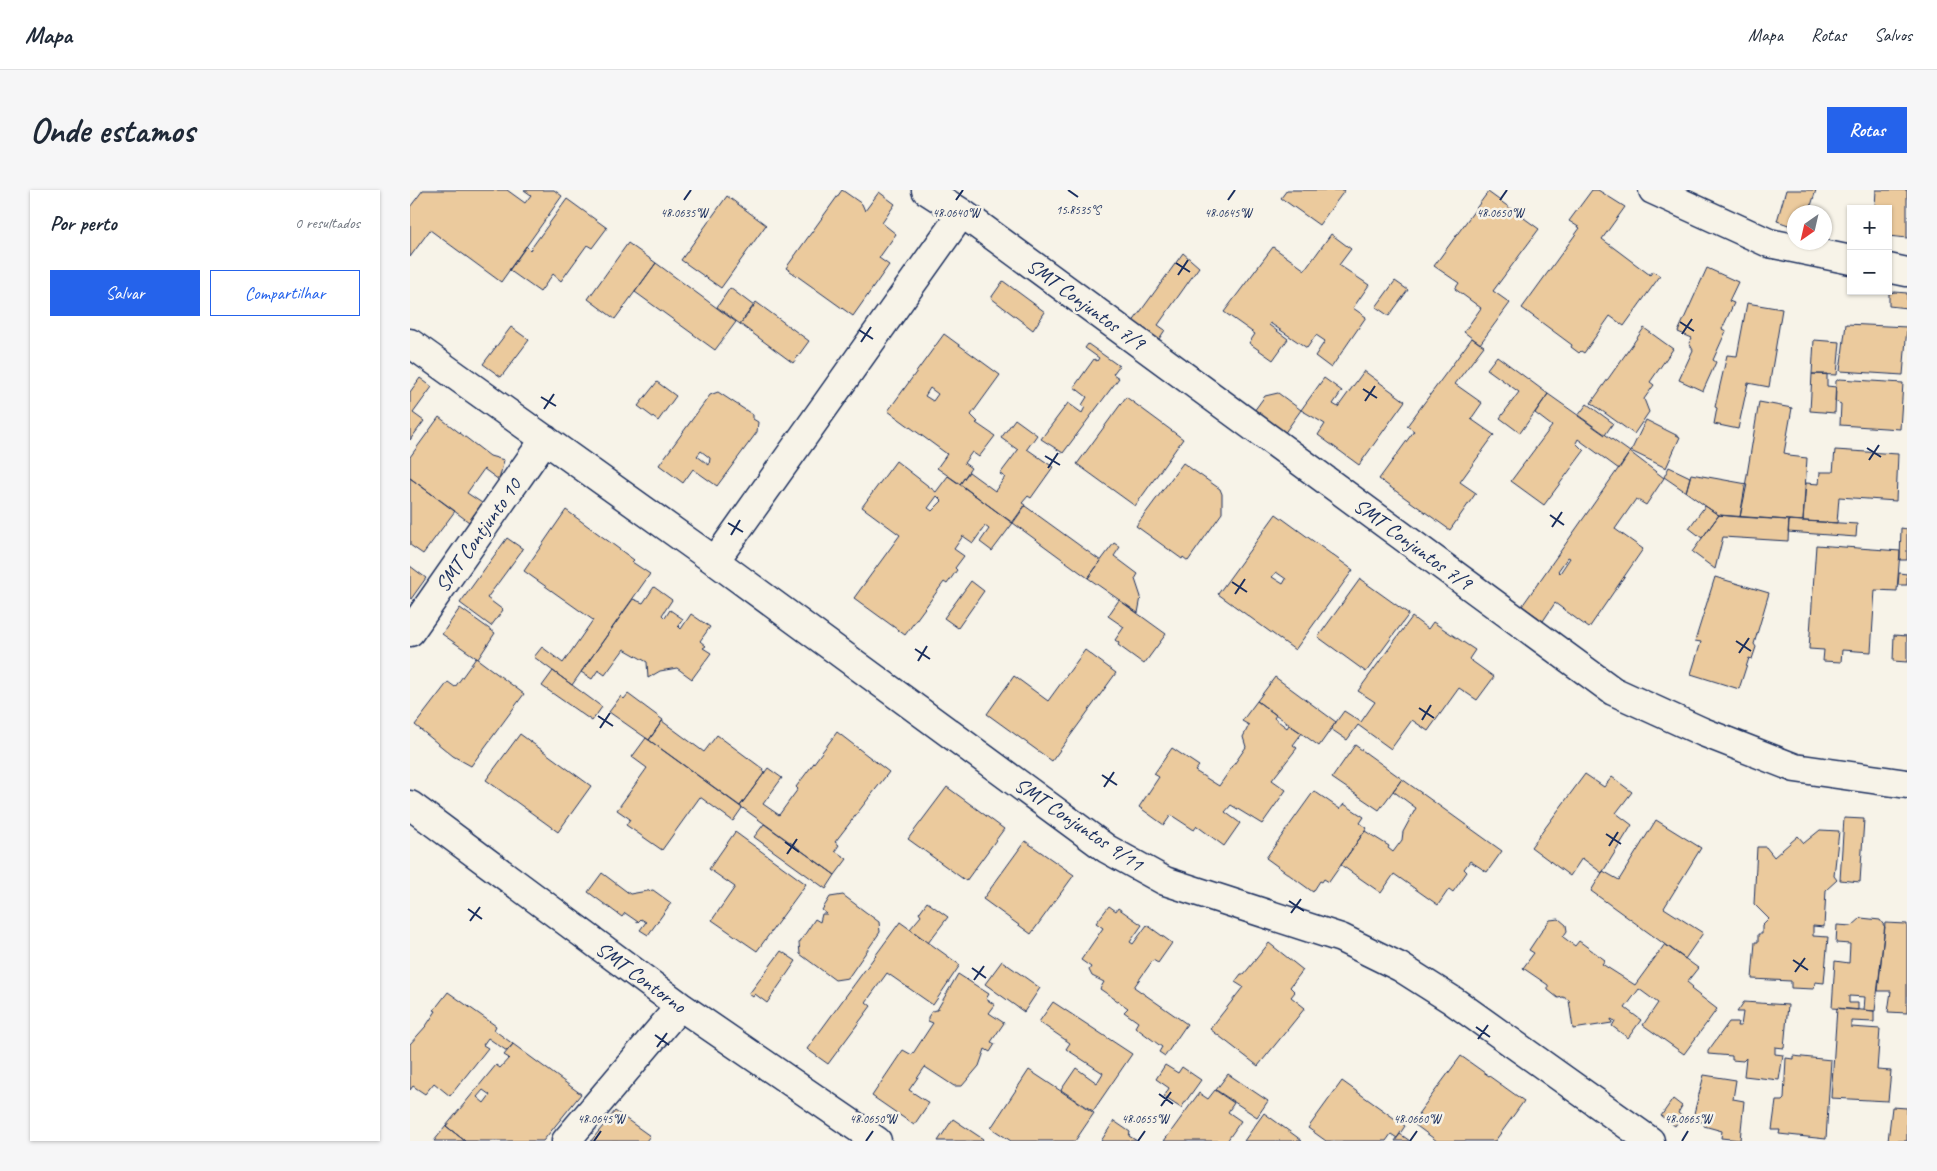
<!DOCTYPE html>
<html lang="pt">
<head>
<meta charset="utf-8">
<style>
	:root { --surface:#fff; --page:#f6f6f7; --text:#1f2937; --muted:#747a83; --line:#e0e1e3; --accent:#2563eb }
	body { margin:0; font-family:Caveat,sans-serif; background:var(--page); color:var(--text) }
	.controls { position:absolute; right:15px; top:15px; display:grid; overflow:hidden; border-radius:0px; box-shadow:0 1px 4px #0004 }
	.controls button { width:45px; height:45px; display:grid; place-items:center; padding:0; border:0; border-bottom:1px solid var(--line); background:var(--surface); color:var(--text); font:25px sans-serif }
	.compass { position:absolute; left:1377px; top:15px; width:45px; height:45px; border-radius:50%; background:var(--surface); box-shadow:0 1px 4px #0004; rotate:214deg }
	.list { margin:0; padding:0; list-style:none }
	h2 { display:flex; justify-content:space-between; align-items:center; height:65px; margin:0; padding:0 20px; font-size:21px }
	h2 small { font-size:16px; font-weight:400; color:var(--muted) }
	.actions { display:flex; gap:10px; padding:15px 20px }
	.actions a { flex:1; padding:11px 0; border:1px solid var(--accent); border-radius:0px; text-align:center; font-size:18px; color:var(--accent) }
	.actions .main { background:var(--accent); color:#fff }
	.map { position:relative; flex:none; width:1497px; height:951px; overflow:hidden; border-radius:0px }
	header { display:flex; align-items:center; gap:30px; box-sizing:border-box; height:70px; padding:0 25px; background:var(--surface); border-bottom:1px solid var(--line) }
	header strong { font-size:24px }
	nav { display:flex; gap:28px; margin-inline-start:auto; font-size:18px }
	.intro { display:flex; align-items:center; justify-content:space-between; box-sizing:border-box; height:120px; padding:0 30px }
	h1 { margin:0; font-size:35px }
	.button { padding:12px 22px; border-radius:0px; background:var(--accent); color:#fff; font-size:18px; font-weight:700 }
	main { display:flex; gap:30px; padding:0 30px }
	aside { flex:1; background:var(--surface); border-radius:0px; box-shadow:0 1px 4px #0004 }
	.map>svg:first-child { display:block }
	.building { fill:#ebca9d; stroke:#1b2f5e; fill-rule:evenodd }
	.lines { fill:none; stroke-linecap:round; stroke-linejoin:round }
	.minor-casing { stroke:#1b2f5e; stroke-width:31 }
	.minor { stroke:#f7f3e8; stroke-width:28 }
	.ticks { fill:none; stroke:#1b2f5e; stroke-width:2 }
	.labels { text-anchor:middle; stroke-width:5; stroke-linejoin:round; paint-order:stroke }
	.street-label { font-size:21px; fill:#1b2f5e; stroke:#f7f3e8 }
	.ticks-label { font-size:12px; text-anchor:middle; fill:#1b2f5e; stroke:#f7f3e8; stroke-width:5; stroke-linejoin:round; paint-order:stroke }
</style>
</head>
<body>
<header>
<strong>Mapa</strong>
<nav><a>Mapa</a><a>Rotas</a><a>Salvos</a></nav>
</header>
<div class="intro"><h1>Onde estamos</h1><a class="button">Rotas</a></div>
<main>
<aside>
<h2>Por perto<small>0 resultados</small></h2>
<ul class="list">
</ul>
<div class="actions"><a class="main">Salvar</a><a>Compartilhar</a></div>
</aside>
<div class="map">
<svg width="1497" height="951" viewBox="0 0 1497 951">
	<rect width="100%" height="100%" fill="#f7f3e8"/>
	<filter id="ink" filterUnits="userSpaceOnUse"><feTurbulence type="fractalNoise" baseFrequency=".02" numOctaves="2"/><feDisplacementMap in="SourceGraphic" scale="10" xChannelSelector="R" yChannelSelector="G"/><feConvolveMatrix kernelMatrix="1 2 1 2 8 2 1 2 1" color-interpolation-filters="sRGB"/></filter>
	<g filter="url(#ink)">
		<path class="building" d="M13 0H97L115 13 121 5 114 0H144L152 6 91 92 20 40 0 67V17Z
			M432 0 452 14 455 21 469 2 485 14 472 33 486 44 469 68 479 75 443 126 376 78Z
			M877 0H935L909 35 871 8Z
			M1182 0H1188L1215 17 1192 49 1240 85 1243 81 1250 86 1214 136 1200 126 1174 163 1171 161 1169 163 1161 157 1162 155 1112 118 1170 38 1159 31Z
			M1376 0H1406L1399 22H1384V37L1367 31Z
			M1466 0H1497V48L1478 46V19H1456V16H1465Z
			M1078 2 1129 39 1083 101 1100 113 1070 154 1054 142 1071 118 1045 99 1049 93 1024 76Z
			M317 6 356 35 311 98 271 70Z
			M157 9 197 38 182 58 177 55 151 91 143 84 130 102 99 80 116 56 120 60Z
			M921 44 941 59 929 75 959 95 943 118 956 127 921 178 905 166 915 151 906 145 897 158 860 133 859 135 878 149 863 170 839 153 845 144 814 122 863 57 895 80Z
			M218 53 246 73 205 129 178 109Z
			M773 63 789 77 748 135 755 140 747 152 722 133Z
			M246 73 326 132 305 160 225 102Z
			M1297 78 1328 92 1319 111 1324 113 1312 139 1316 141 1303 170 1306 172 1293 201 1269 190 1283 160 1279 153 1282 148 1268 142Z
			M593 91 635 122 623 140 581 108Z
			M985 91 998 100 979 126 966 117Z
			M320 98 344 116 330 134 307 117Z
			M1485 102 1497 103V118L1479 116V103Z
			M346 112 399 151 383 173 330 134Z
			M1337 113 1372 119 1359 197 1338 193 1328 239 1304 234 1307 218 1305 217 1317 165 1327 166Z
			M1436 134 1497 137 1493 185 1430 181Z
			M101 137 119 150 91 187 73 174Z
			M1234 138 1263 159 1240 192 1244 195 1234 209 1239 222 1224 244 1181 213Z
			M534 144 590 185 561 225 568 232 566 233 585 246 569 267 562 262 554 273 561 278 550 294 527 278 537 264 478 221ZM520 198 528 204 523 211 515 206Z
			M1062 148 1074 156 1045 194 1072 213 1061 229 1084 245 1050 292 1066 303 1040 340 969 289 1004 241 997 236Z
			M1404 150 1430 152 1427 185 1402 184Z
			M678 154 709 176 703 184 709 188 653 263 631 249 658 213 672 223 675 217 672 215 677 207 664 197 684 169 687 171 689 168 675 158Z
			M1087 166 1138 204 1110 243 1090 228 1109 202 1077 179Z
			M954 181 995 211 949 275 908 245 915 234 891 220 914 188 932 201 923 214 928 217Z
			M1402 184H1417V196L1426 197 1425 223 1400 221Z
			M10 188 22 197 3 223 14 231 0 250V202Z
			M1429 189 1493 193 1490 239 1430 235 1431 214 1425 211 1426 191Z
			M247 192 266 206 248 231 228 216Z
			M308 202 343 225V229L348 232 347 242 307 296 283 279 273 293 249 275 300 205ZM291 261 300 268 299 275 287 266Z
			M868 203 891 220 874 244 844 221 855 206Z
			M1138 204 1220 262 1209 279 1168 249 1166 253 1174 261 1134 315 1101 291 1142 236 1125 223Z
			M716 207 773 249 725 316 667 274Z
			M1349 212 1382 218 1374 263 1379 264V266L1397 268 1393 331 1330 327Z
			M1177 214 1203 233 1195 245 1168 226Z
			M29 227 80 266 94 270 89 290 74 279 57 303 72 313 59 332 0 288V267Z
			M605 229 627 245 617 259 643 277 621 308 618 306 612 313 615 315 602 333 550 294 559 282 585 301 595 287 590 284 608 260 591 248Z
			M1236 230 1270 247 1256 278 1221 261Z
			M1425 260 1488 264 1486 311 1429 307 1427 333 1393 331 1396 293 1409 294 1410 282H1423Z
			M1220 262 1254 288 1236 315 1226 309 1205 339 1233 359 1179 438 1145 413 1133 431 1112 416ZM1158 367 1160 368 1150 383 1148 381Z
			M486 271 526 302 538 286 603 333 582 361 570 352 579 339 575 336 563 353 553 346 544 359 554 366 545 378 547 380 537 394 534 392 495 445 444 408 490 345 452 317ZM527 306 532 311 522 321 518 318Z
			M773 273 810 299 812 304V323L778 371 773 367 772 369 726 336Z
			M1259 277 1280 287 1276 302 1254 287Z
			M1281 284 1337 294 1330 327 1308 325 1276 302Z
			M0 288 45 321 13 364 0 355Z
			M615 316 691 371 678 388 603 333Z
			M1295 316 1309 325 1292 348 1279 338Z
			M156 320 224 370 222 372 240 384 162 495 124 467 132 457 153 473 183 430 114 381Z
			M866 324 943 380 885 460 808 404ZM866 382 876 389 873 394 862 387Z
			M1309 325 1379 330 1378 351 1313 347 1305 379 1282 362Z
			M1379 330 1447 334 1446 347 1378 342Z
			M1491 338 1497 339V370H1490Z
			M97 348 113 359 77 408 93 420 81 436 50 413Z
			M704 353 710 357 704 366 728 384 725 389 731 407 728 423 678 388Z
			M1406 355 1490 361 1487 401 1465 400 1461 462 1432 460 1431 472 1413 471 1414 460 1399 459Z
			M0 376 16 388 1 409 0 408Z
			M1489 383 1497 384V395H1488Z
			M1305 387 1359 403 1344 454 1346 457 1342 469 1339 468 1329 499 1281 484 1291 452 1285 451Z
			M950 389 999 424 956 482 908 447Z
			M561 391 574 401 548 438 534 428Z
			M244 397 262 410 252 425 255 428 260 420 273 429 268 436 271 439 281 424 300 437 290 451 296 456 293 458 301 463 282 489 267 478 250 481 238 488 237 472 214 459 195 485 188 480 182 489 171 482 223 409 233 413Z
			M709 410 756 444 734 474 708 455 709 453 705 450 714 437 698 426Z
			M50 418 85 443 68 469 32 444Z
			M1002 427 1018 439 1023 432 1065 460 1059 469 1084 487 1067 510 1049 498 1018 541 1002 530 981 559 948 535 937 550 921 539 934 521 951 532 965 512 948 501Z
			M1484 445 1497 446V472L1483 471Z
			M675 460 706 483 642 571 577 524 604 486 638 511Z
			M66 468 114 504 61 576 43 566 5 535 38 492 45 497Z
			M143 481 192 517 182 531 132 496Z
			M865 487 926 532 909 556 847 511Z
			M218 504 253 530 239 550 199 522 211 506 214 509Z
			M847 511 866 525 864 528 877 538 879 535 892 543 883 555 887 558 862 590 876 600 852 634 821 615 815 622 830 633 814 656 787 636 784 640 761 625 754 635 729 617 749 587 744 584 762 558 789 576 785 581 809 596 836 557 833 547 839 535 832 531Z
			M252 531 294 562 307 545 353 579 352 581 355 582 330 616 239 550Z
			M427 542 479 582 425 652 429 655 425 661 437 669 425 685 330 616 358 578 372 588 353 614 369 625 388 599 386 597Z
			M110 544 181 596 148 642 76 590Z
			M236 548 332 618 323 631 290 607 252 660 216 635 220 629 207 620 237 578 222 567Z
			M945 555 992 589 969 620 922 588Z
			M1175 584 1194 597 1202 587 1222 602 1206 623 1222 635 1192 683 1172 668 1160 686 1121 657Z
			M992 589 1092 661 1077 682 1060 671 1054 679 1057 682 1043 702 1039 699 1028 715 984 684 971 703 931 675 955 641 979 656 978 658 983 662 992 650 993 642 1006 618 983 601Z
			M537 597 594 639 556 691 498 649Z
			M904 601 930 619 934 614 954 627 950 633 957 638 919 692 914 689 912 692 910 691 903 702 856 668Z
			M1434 628 1454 629 1450 692 1430 690Z
			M1246 630 1291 658 1254 718 1293 743 1275 769 1181 701 1193 681 1209 690Z
			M354 634 425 685 416 699 344 647Z
			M1410 640 1429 641 1424 686 1427 690 1416 700 1414 737 1403 736V746L1418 747 1414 793 1405 792 1404 799 1381 798V791L1342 789 1345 752H1348V744H1352V736L1359 729 1344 714 1347 657H1356L1364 667 1388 646 1394 653Z
			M325 642 396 694 347 761 302 730 325 697 299 679Z
			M615 651 664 685 621 744 573 709Z
			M192 683 220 704 243 700 261 713 238 745 230 740 236 732 231 729 228 732 215 723 212 727 178 702Z
			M433 705 469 732 470 742 438 788 425 790 390 764 389 753 405 729 410 732 412 724H417L412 720 420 707Z
			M517 712 538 727 518 753 500 739 511 726 509 723Z
			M699 716 706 721 708 718 732 735 720 752 723 754 737 735 762 753 748 773 743 770 724 797 777 834 755 866 749 862 752 857 725 837 728 832 714 822 718 818 690 799 694 792 682 786 679 780 681 777 671 770 693 738 686 733Z
			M1451 728 1470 730 1475 737 1465 821 1454 820 1455 807 1439 806V813H1448V820L1422 818 1425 771 1439 773 1440 754 1426 753 1427 735 1442 736Z
			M1149 729 1156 735 1157 741 1153 747 1165 756 1169 751 1195 770 1192 774 1225 795 1255 754 1288 778 1277 792 1283 797 1281 799 1307 819 1274 864 1233 835 1248 813 1229 799 1215 818 1231 830 1218 848 1202 836 1205 831 1201 829 1202 833 1163 839 1159 810 1153 807 1148 808 1138 800V795L1113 778 1124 763 1119 760 1133 739 1140 730Z
			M490 732 550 775 523 815 477 783 456 812 461 816 418 874 397 859Z
			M1475 733 1497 734V823L1478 822 1481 801H1468Z
			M859 753 893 780 880 797 885 802 881 807 895 818 848 876 800 839 833 797 825 792 831 784H834Z
			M371 761 386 771 357 813 345 804 343 807 339 804Z
			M592 771 630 798 614 822 575 794Z
			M548 784 579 804 576 809 585 815 579 823 594 833 581 852 585 854 580 862 575 859 569 876 552 896H544L515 877 499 900 519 913 504 935 462 906 493 860 502 865 523 833 518 831V827L522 821 527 820Z
			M38 802 86 836 84 840 103 854 97 861 78 848 73 855 78 858 40 906 24 893 15 904 3 896 0 900V854L16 836 26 821 24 820Z
			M643 812 722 864 683 921 651 900 666 878 687 893 693 883 656 859 660 853 629 832Z
			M1334 812 1378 815 1374 858 1365 857V864L1373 865 1369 890 1334 886 1336 868 1333 871 1322 870V866L1298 864V861L1319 832H1328L1327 836H1331L1333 822H1327Z
			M1427 818 1464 821V832L1441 831V837L1470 839 1467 880 1481 881 1478 911 1421 908Z
			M103 854 171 904 133 951H55L36 936 86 875 90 878 99 868 94 865ZM73 900 80 905 74 913 67 907Z
			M1051 866 1114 911 1085 951H1027L1004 934 1010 925 1008 924Z
			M1383 866 1421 870 1416 949 1369 944 1370 940H1362L1366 911H1372L1374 909 1376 868 1383 869Z
			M755 875 768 883 772 877 791 890 771 918 754 907 759 898 746 889Z
			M619 880 684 923 665 951H601L581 938Z
			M818 884 858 911 847 927 806 900Z
			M1294 885 1326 890 1323 909 1334 911 1330 950 1311 948 1312 941 1294 936 1295 932 1282 931Z
			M932 891 995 936 987 948 981 944 976 951H916L898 938Z
			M805 900 824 913 818 922 831 931 817 951H754L789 903 798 909Z
			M1263 909 1272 916 1268 923 1272 926 1265 936 1251 926Z
			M1482 917 1497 918V951H1478Z
			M205 921 240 946 236 951H181Z
			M854 923 887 947 892 951H834Z
			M543 929 573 949 572 951H528Z
			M704 931 720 942 719 946 727 951H691Z
			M36 936 55 951H24Z
			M990 944 1000 951H985Z"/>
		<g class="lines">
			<g class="minor-casing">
				<path id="minor" d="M516 0 552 23 1203 501 1293 542 1385 578 1497 594
					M1243 0 1359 53 1441 70
					M1478 78 1497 82
					M0 153 305 371 697 659 755 691 931 748 990 777 1042 810 1240 951
					M305 371 552 23
					M0 442 135 249
					M0 615 270 816 467 951
					M156 951 270 816"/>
			</g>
			<use href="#minor" class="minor"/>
		</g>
	</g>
	<path class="ticks" d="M658 0 668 7M274 10 281 0M546 10 553 0M818 10 825 0M1090 10 1097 0M766 73 780 82M768 85 778 70M1270 132 1284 141M449 140 463 149M1272 144 1282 129M451 152 461 137M953 199 967 208M131 207 146 216M955 211 965 196M134 219 144 204M1457 258 1471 267M635 266 650 275M1459 270 1469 255M638 278 648 263M1140 325 1154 335M318 333 333 342M1142 337 1152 322M321 345 330 330M822 392 837 402M825 404 835 389M1326 451 1341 461M505 459 520 469M1329 463 1339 448M508 471 517 456M1009 518 1024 528M188 526 203 536M1012 530 1021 515M190 538 200 523M692 585 707 595M694 597 704 582M1196 644 1211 654M375 652 389 662M1199 656 1208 642M377 664 387 649M879 711 894 721M58 719 72 729M881 723 891 709M60 731 70 717M1383 770 1398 780M562 778 576 788M1385 782 1395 768M564 790 574 776M1066 837 1080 847M245 845 259 855M1068 849 1078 835M247 857 257 843M749 904 763 914M751 916 761 902M184 951 191 941M456 951 463 941M728 951 735 941M1000 951 1007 941M1272 951 1278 941"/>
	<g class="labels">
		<g class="street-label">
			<text transform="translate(676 114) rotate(36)" y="7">SMT Conjuntos 7/9</text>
			<text transform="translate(68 345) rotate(-55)" y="7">SMT Contjunto 10</text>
			<text transform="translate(1003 354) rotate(36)" y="7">SMT Conjuntos 7/9</text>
			<text transform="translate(669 634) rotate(34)" y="7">SMT Conjuntos 9/11</text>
			<text transform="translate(231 787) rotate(36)" y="7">SMT Contorno</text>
		</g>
	</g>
	<g class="ticks-label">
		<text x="668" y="24">15.8535°S</text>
		<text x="274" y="27">48.0635°W</text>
		<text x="546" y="27">48.0640°W</text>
		<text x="818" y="27">48.0645°W</text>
		<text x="1090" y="27">48.0650°W</text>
		<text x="191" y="933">48.0645°W</text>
		<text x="463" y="933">48.0650°W</text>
		<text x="735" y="933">48.0655°W</text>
		<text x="1007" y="933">48.0660°W</text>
		<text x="1278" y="933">48.0665°W</text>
	</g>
</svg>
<div class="controls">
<button>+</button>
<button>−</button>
</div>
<svg class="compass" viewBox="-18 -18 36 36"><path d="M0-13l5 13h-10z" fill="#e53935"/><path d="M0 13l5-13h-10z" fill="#747a83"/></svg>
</div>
</main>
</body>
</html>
